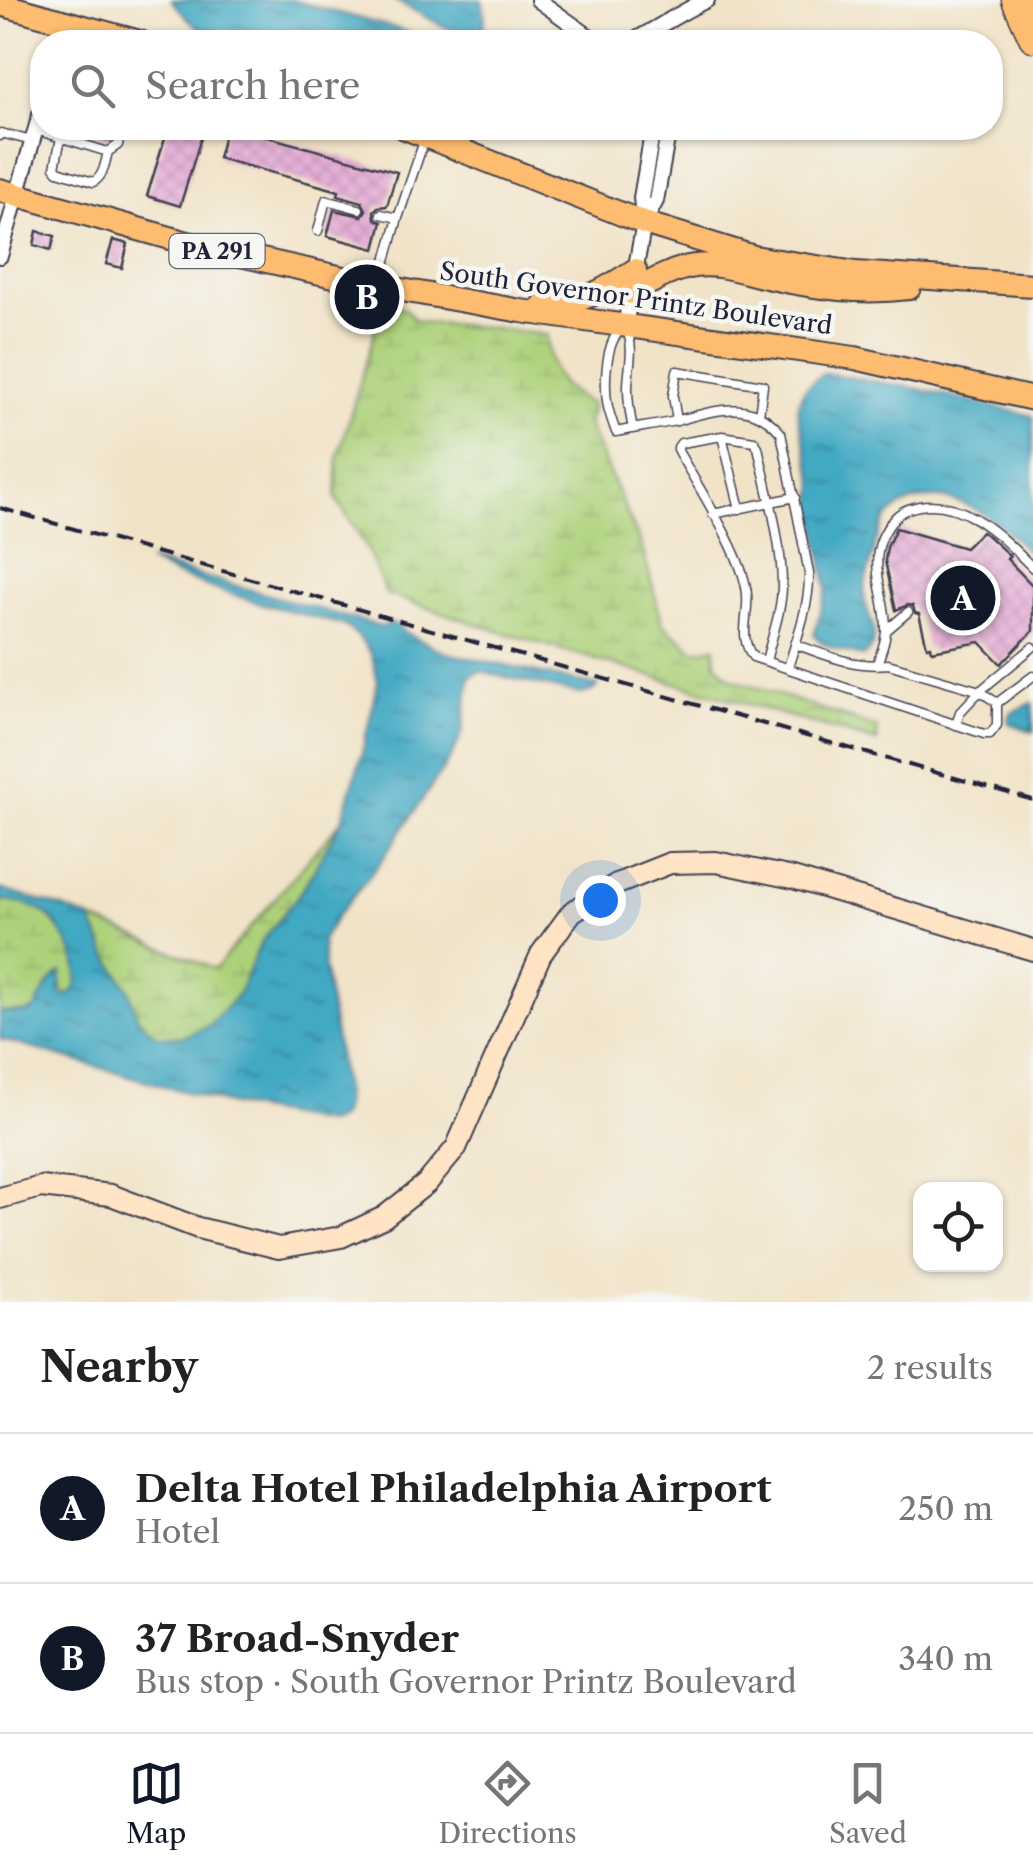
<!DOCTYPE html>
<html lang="en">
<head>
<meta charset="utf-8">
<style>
	:root { --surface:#fff; --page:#f6f6f6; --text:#222; --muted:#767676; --line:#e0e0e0; --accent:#111827 }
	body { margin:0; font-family:"Libre Caslon Text",serif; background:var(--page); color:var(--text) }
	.controls { position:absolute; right:30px; bottom:30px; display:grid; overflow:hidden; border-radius:20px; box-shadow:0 2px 8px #0004 }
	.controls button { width:90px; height:90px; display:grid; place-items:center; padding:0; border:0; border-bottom:2px solid var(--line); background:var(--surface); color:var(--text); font:50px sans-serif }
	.you { position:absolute; left:600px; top:900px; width:35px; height:35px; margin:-25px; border:8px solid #fff; border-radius:50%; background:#1a73e8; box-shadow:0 0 0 15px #1a73e833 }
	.badge { display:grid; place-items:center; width:65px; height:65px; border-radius:50%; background:var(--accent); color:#fff; font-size:32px; font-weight:700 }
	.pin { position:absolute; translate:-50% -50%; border:5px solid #fff; box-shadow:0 2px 10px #0006 }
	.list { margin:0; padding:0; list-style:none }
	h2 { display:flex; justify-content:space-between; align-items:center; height:130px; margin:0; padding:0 40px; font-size:42px }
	h2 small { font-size:32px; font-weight:400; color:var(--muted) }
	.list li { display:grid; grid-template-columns:65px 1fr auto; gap:30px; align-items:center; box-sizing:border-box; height:150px; padding:0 40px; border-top:2px solid var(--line) }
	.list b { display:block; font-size:38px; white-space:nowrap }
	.list p { margin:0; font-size:32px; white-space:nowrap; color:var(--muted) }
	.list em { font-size:32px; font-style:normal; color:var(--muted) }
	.icon { flex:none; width:55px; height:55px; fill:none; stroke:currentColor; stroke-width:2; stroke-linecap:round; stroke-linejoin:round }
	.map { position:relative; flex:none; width:1033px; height:1302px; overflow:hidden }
	.search { position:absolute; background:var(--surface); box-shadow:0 2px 8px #0004; left:30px; right:30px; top:30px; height:110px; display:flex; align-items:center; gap:25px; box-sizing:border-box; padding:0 35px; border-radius:40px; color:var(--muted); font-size:38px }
	.sheet { height:430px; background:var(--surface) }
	nav { display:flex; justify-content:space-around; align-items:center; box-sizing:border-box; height:140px; border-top:2px solid var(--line); background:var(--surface); font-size:28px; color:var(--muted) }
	nav a { display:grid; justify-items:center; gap:5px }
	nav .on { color:var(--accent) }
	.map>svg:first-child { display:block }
	.wetland { fill:url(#wetland-marsh); stroke:#687a5a; stroke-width:2.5 }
	.water { fill:url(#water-ripples); stroke:#32667f; stroke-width:2.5 }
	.building { fill:url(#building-cross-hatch) }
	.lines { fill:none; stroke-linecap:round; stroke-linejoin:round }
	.lane-casing { stroke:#413f50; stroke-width:11 }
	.street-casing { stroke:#413f50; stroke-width:18 }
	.secondary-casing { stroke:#413f50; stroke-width:24 }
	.primary-casing { stroke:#413f50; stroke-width:26 }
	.highway-casing { stroke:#413f50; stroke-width:31 }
	.lane { stroke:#fff; stroke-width:8 }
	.street { stroke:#fff; stroke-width:14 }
	.secondary { stroke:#fee4c5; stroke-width:20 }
	.primary { stroke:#fdbc6f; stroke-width:22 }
	.highway { stroke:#fdbc6f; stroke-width:28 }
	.rail { stroke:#22223b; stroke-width:4; stroke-dasharray:15 8; stroke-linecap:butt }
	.labels { text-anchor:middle; stroke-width:9; stroke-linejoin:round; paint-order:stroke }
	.shield { fill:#f6f6f2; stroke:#626272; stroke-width:2.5 }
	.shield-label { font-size:22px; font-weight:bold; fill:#22223b }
	.street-label { font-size:25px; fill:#22223b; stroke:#f6f6f2 }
</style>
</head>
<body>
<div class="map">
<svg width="1033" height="1302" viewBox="0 0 1033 1302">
	<defs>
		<pattern id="wetland-marsh" width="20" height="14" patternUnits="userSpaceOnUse" patternTransform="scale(2.5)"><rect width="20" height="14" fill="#add17a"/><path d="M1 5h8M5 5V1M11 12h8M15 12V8" fill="none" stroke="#95b36a"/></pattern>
		<pattern id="water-ripples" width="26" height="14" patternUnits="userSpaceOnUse" patternTransform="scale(2.5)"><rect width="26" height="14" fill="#43a9c3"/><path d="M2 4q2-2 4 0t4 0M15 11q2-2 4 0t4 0" fill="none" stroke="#3889a0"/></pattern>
		<pattern id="building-cross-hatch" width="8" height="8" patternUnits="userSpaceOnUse" patternTransform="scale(2.5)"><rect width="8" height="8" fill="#e6afd7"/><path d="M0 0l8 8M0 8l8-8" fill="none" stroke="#c596b9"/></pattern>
	</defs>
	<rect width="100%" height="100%" fill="#f6f6f2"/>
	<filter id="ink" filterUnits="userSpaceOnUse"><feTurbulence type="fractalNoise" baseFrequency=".01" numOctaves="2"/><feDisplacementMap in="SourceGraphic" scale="20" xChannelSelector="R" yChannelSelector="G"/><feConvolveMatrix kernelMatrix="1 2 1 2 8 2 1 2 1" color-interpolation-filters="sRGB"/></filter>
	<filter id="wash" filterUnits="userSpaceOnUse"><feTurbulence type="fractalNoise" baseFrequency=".0048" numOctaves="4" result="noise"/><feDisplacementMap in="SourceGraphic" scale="40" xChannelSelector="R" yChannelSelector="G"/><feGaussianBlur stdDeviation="2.25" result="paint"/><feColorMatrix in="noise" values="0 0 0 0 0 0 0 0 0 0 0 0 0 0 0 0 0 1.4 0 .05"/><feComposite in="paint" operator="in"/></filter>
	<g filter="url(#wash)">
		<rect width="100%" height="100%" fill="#f1e3c8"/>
		<path class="wetland" d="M397 305 405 309 415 320 427 323 488 327 547 335C550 375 557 387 593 405L587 423 642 547 663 625 695 651 715 647 716 663 730 678 877 728V742L495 630 386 594 367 548 336 498 338 457 374 335 377 313 385 306Z
			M342 820 303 889 261 943 237 996 207 1027 182 1037 156 1036 136 1017 129 990 106 953 91 919 215 969Z
			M0 900C16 903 33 904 46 914 64 928 95 982 67 997L60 992 59 985 48 986 35 1010 25 1013 0 1012Z"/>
		<path class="water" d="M171 0H291L395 28 434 42H229L195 26Z
			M394 0H482C501 72 419 10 394 0Z
			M825 373 915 388 1033 416V556C1011 535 988 511 958 502 935 494 903 498 887 518 878 530 875 547 871 562 869 571 865 582 864 592 863 614 888 636 863 656 846 651 823 649 814 634L827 590 813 503 815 485 797 410C800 392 809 382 825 373Z
			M148 561 382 627 390 623 400 626 402 631 446 653 597 686 592 691 580 694 480 671 470 677 463 730 453 754 379 864 337 916 322 940 324 970 345 1094C344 1112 344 1119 325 1123L232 1105 0 1039V1012L25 1013 34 1010C42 997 48 980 61 972L60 992 67 996C94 981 64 928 46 914 33 904 16 903 0 899V889L63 908 91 919 106 953 129 990 137 1017 156 1036 182 1037 207 1027 237 996 261 943 303 889 342 820 362 753 378 682 372 656 358 636 344 625 259 603 210 587 176 575Z
			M1033 703V732L1009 723 1008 718 1012 712Z"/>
		<g id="blocks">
			<path class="building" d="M75 128H114L110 141 75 130Z
				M168 128H204L180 206 147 196Z
				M226 128H235L397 172 387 206 378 207 374 211 375 219 382 222 375 249 327 236 334 210 362 216 366 210 362 202 338 195 339 191 218 158Z
				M37 231 55 236 51 250 34 245Z
				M113 240 128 244 122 268 106 264Z
				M896 528 965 548 981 532 988 536 1010 556 1007 559 1033 586V631L1001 664 980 642 932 651 931 646 927 647 919 614 915 613 913 606 908 605 896 610 885 561 887 547Z"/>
		</g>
	</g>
	<g filter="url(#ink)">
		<use href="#blocks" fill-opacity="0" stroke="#413f50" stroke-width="2.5"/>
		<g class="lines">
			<g class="lane-casing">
				<path id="lane" d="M63 128 55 167 58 171 93 182C104 177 105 162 108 152
					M36 130 108 152 118 145 122 128
					M0 136 1 133 32 141
					M381 214 398 218
					M318 231 326 200 359 209
					M380 282 398 218 425 138
					M627 331C635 349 628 368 628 388 628 402 630 415 633 429
					M619 332C605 345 604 388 608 407 610 415 613 424 616 432 634 428 653 426 671 422 712 412 749 395 781 433L809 573C810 605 797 637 788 668
					M677 421 673 396 677 371 763 385 759 415
					M722 436 740 509
					M713 514 795 497
					M887 630 908 612
					M795 644C825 655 855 668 888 664L980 691 1033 647
					M766 661C772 636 782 610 782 585 782 542 767 489 758 447L754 441 722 436 681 443 678 447V451C697 485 745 558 747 595 749 617 738 637 753 657L984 734H990L997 725V703L1033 676
					M877 665C880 654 887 640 886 628 886 602 874 577 878 551 881 535 893 514 908 509 958 491 1001 536 1033 568
					M956 725 960 712 980 691 997 703"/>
			</g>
			<g class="street-casing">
				<path id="street" d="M538 0 597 42
					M631 42C657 29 680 12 707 0
					M644 223 656 201 667 139V128
					M0 256 42 107
					M625 326 644 223 641 198 653 128"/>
			</g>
			<g class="secondary-casing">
				<path id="secondary" d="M0 1198 41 1187 111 1195 198 1228 279 1248 341 1237 384 1217 427 1183 456 1148 541 954 572 912 617 884 670 863 716 862 793 878 1033 950"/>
			</g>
			<g class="primary-casing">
				<path id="primary" d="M0 4 140 42
					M405 128 644 223 754 257 856 273 1033 285
					M0 190 195 245 379 286 521 311 855 358 1033 399
					M631 293C651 282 672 269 695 266 720 262 746 273 771 278 817 288 862 294 909 288
					M544 304C584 303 603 291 635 270"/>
			</g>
			<g class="highway-casing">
				<path id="highway" d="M1016 0 1033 37"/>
			</g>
			<use href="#lane" class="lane"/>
			<use href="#street" class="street"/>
			<use href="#secondary" class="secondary"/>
			<use href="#primary" class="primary"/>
			<use href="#highway" class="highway"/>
			<path class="rail" d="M0 508 1033 800"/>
		</g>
	</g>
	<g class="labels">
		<rect class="shield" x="169.5" y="234" width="95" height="34" rx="8"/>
		<g class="shield-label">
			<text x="217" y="259">PA 291</text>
		</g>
		<g class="street-label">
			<text transform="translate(636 298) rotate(8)" y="9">South Governor Printz Boulevard</text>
		</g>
	</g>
</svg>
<div class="controls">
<button><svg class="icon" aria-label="locate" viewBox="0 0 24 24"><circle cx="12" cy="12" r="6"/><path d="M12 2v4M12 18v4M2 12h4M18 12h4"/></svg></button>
</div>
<div class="you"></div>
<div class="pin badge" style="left:963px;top:598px">A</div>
<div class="pin badge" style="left:367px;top:297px">B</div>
<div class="search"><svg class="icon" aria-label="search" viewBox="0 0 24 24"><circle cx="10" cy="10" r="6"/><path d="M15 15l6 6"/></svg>Search here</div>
</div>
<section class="sheet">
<h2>Nearby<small>2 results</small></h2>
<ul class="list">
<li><span class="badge">A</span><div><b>Delta Hotel Philadelphia Airport</b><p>Hotel</p></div><em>250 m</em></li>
<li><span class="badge">B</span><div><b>37 Broad-Snyder</b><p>Bus stop · South Governor Printz Boulevard</p></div><em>340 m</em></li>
</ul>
</section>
<nav>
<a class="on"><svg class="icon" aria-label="map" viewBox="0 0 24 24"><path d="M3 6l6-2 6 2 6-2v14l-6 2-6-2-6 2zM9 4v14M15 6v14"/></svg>Map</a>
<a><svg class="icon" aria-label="directions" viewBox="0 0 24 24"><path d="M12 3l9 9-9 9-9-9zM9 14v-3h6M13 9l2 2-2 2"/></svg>Directions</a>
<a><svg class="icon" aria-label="saved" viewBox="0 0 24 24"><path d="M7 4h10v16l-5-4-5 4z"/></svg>Saved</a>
</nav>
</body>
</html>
